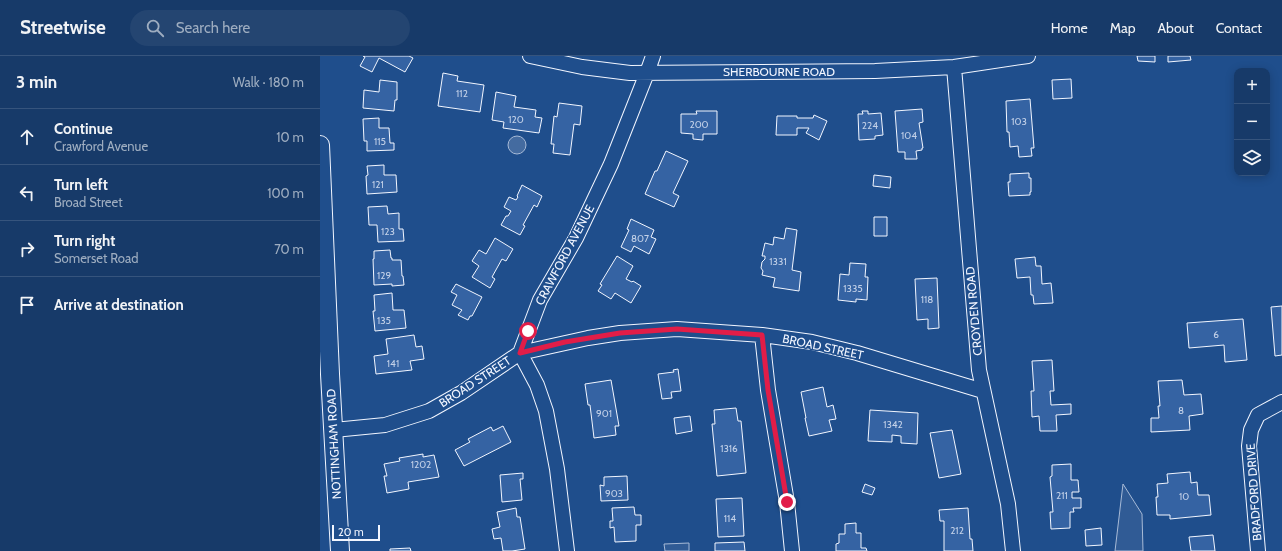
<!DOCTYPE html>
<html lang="en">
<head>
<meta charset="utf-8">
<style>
	:root { --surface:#173a69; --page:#244571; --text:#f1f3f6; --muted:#9eadc0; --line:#36547d }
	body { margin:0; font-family:Cabin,sans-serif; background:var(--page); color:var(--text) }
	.controls { position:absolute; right:12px; top:12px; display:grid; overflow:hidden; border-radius:8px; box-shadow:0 2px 10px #0003 }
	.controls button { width:36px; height:36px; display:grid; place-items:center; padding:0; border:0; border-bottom:1px solid var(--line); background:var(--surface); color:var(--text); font:20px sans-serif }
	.scale { position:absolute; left:12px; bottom:10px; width:48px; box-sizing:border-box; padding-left:4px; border:2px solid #f2f6ff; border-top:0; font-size:11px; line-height:14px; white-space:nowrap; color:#f2f6ff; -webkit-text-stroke:3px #1f4e8c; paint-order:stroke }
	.stop { position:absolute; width:12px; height:12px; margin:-9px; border:3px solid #e11d48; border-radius:50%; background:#fff }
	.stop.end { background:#e11d48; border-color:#fff; box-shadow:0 1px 4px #0008 }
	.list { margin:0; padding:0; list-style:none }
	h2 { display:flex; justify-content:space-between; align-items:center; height:52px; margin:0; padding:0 16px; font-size:17px }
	h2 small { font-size:13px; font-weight:400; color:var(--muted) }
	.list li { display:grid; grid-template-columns:26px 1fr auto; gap:12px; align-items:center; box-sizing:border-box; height:56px; padding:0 16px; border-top:1px solid var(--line) }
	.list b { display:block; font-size:15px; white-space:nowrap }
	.list p { margin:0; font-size:13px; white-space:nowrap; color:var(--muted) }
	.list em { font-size:13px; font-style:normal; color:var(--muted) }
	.icon { flex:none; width:22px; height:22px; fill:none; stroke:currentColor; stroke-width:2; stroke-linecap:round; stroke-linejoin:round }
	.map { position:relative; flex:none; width:962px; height:495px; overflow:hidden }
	header { display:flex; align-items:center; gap:24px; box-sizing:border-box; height:56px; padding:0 20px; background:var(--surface); border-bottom:1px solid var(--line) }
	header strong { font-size:19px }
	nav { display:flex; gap:22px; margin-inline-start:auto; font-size:14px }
	.search { width:280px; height:36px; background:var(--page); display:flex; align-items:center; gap:10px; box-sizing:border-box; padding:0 14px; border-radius:22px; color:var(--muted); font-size:15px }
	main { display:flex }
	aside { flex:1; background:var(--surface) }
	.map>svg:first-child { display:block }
	.built { fill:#305b95; stroke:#a8bbd7 }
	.water { fill:#446ba0; stroke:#a8bbd7 }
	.building { fill:#3563a3; stroke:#f2f6ff }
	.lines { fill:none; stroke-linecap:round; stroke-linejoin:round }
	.minor-casing { stroke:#f2f6ff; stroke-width:16 }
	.tertiary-casing { stroke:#f2f6ff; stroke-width:20 }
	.minor { stroke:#1f4e8c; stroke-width:14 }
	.tertiary { stroke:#1f4e8c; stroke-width:18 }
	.route { stroke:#e11d48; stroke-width:5 }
	.labels { text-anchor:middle; stroke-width:3; stroke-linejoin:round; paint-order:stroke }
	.number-label { font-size:10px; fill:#c3d1e8 }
	.street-label { font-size:12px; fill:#f2f6ff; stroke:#1f4e8c }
</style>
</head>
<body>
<header>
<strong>Streetwise</strong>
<div class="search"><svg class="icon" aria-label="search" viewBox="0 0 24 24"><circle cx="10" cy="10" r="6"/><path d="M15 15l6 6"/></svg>Search here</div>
<nav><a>Home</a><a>Map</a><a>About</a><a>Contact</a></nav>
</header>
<main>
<aside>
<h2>3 min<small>Walk · 180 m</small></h2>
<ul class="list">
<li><svg class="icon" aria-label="ahead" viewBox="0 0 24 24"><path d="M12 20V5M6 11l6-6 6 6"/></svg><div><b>Continue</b><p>Crawford Avenue</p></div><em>10 m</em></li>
<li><svg class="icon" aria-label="left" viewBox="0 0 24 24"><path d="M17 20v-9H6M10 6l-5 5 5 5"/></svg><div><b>Turn left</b><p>Broad Street</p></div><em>100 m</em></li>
<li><svg class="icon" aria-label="right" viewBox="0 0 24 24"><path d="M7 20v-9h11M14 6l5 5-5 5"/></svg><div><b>Turn right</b><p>Somerset Road</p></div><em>70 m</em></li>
<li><svg class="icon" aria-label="arrive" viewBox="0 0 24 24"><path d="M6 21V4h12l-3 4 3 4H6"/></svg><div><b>Arrive at destination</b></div></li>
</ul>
</aside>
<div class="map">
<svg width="962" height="495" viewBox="0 0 962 495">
	<rect width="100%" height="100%" fill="#1f4e8c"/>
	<path class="built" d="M803 428 822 458 823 495H795Z
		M369 487V495H345L344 488Z"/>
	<path class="water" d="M188 89a9 9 0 1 1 18 0a9 9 0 1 1-18 0Z"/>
	<path class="building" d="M43 0H89L93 2 85 16 59 2 52 16 40 10 45 1Z
		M817 0H835V6L818 5Z
		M848 0H870L871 4 848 6Z
		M123 17 138 20 137 25 164 29 160 56 118 50Z
		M751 23 752 42 733 43 732 24Z
		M60 24 77 26V44H75L74 55 43 52 44 34 59 36Z
		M176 36 196 40 194 51 216 54 215 61 222 62 219 77 183 72 184 66 172 64Z
		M710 43 714 92H711L712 100 699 101 698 90 690 91 689 76H687L686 45Z
		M239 47 262 50 260 69 254 68 250 99 233 97 234 88H231L234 60 237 61Z
		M602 53 603 66 599 67 603 92H602V94L596 95 597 103H585V96H578L575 55Z
		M376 55H397V78H383V84L373 83V78L361 77V58H377Z
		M542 55H548V58L561 57 563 79 555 80V83L539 84 538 58H543Z
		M494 59 507 65 499 84 486 77 489 72H477V79H456L457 60H477V62H493Z
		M59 62V72H69L70 87H74V94L47 95V85H44L43 63Z
		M346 95 368 105 353 137 359 140 354 151 325 138 335 115H337Z
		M64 109V119H76L77 136 47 138 46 120 48 119 47 110Z
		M709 117V122H711V136H710V139L689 140 688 126H690V118Z
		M554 119 571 121 570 132 553 130Z
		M202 129 222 140 217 151 214 149 203 169 205 170 200 179 181 169 186 160H188L191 155 184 151 189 141 196 144 198 141 197 140Z
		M67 150 68 158 79 157V173H83L84 185 58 186 57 169H49L48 151Z
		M554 161H567V180H554Z
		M311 163 334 174 331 181 336 183 329 198 314 190 311 196 301 191 309 174 307 173Z
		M466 172 477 174 472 214 481 216 479 235 453 231 455 222 442 219 443 215 441 212 442 206 445 203V200H442L445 187 453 189 454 181 464 183Z
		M175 182 193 193 186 205 182 203 172 221 175 223 170 232 152 221 159 210 152 205 159 194 166 198Z
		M70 194 71 202H72V204H81L82 220H83L84 229 72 230V228L54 229 53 203H54V195Z
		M297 200 313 210 306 223 312 226 313 225 321 230 311 247 295 237 291 243 278 235 282 229 280 228Z
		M715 201 716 210H721L722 228 731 227 733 247 714 248 713 239H711L710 221 697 222 695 203Z
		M530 207 546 208 545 221H548L547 244 536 243V246L518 244 520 218 529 219Z
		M617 222 619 272 608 273V263L597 264 595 223Z
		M136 228 162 241 152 260H150L148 264 138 259 142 254 132 249 137 239 131 236Z
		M72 237 73 254H84L86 272 55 275 53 255H55L54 239Z
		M962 250V299L955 300 951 251Z
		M923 263 927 304 905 306 904 289 869 292 867 267Z
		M94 279 96 291 102 290 104 303 90 305 92 314 56 318 54 300 68 298 66 283Z
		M732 304 734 335H730L731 349 751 348V358L736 359 737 375H720L719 360 712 361 711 335H714L712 305Z
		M358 313 361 335 351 336 352 342 342 343 338 318 354 316 353 314Z
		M291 324 299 370H295L296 379 274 382 270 349H268L265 328Z
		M862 324 864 339 881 338 883 358 869 360 870 374 831 376V362H839L838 350H840L838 325Z
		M503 331 507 351 513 349 516 363 509 364 512 375 489 380 485 362H486L481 336Z
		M416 352 418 365H421L426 417 397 420 392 368H395L394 354Z
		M550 354 598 357 597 388 581 387V380L572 379V386L548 385Z
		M370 360 372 375 356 378 354 362Z
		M183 370 191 386 144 410 135 394 150 386 148 383 171 371 173 375Z
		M632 374 641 418 619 422 610 377Z
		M103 398V401L114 399 119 421 88 426 89 433 67 437 64 420H67L64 408 80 405 79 402Z
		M751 408V424H758L759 436H752V442H761V452H753L754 456H750V472L731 473 730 456H733L730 421 732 420V409Z
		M870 416 871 427 877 426 878 439H889L891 459 850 463V459H837L836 441H838L837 428 848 427 847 418Z
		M203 417V423H200L202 444 182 446 180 419Z
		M307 420 308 444 281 445 280 429 284 430V421Z
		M545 428 555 432 552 439 542 436Z
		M422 442 424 480 398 481 396 443Z
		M314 451 315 459H321V469H316V485L295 486 294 471 290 472V465H293L292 452Z
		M196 452 197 461H200L205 493 192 495H183L181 482 174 483 172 473 180 471 177 456Z
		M648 452 650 483H652L653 495H624V465H620L619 454Z
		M536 467V477H541V492H546L547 495H516V488L519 487V478H525V468Z
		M781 472 782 489 766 490 765 474Z
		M893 479 895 495H871L869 481Z
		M424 486 425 495H395V487Z
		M90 492 91 495H70V493Z"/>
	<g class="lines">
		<g class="minor-casing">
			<path id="minor" d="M210 0 262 11 310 17 555 15 634 11 708 0
				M634 11 659 314 688 448 693 495
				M442 279 448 334 467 446 472 495
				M14 374 65 369 109 355 141 337 200 297 268 282 300 277 357 273 442 279 492 286 537 297 663 335
				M247 495 237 413 226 355 217 329 200 297 220 244 256 182 291 108 327 17 333 0
				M938 495 929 390 931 374 938 359 962 346"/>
		</g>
		<g class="tertiary-casing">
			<path id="tertiary" d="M0 89 10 318 20 495"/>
		</g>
		<use href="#minor" class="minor"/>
		<use href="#tertiary" class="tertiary"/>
	</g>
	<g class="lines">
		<path class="route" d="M208 275 200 297 245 286 300 277 357 273 442 279 448 334 467 446"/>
	</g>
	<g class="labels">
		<g class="number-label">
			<text x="142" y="41">112</text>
			<text x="196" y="67">120</text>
			<text x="699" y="69">103</text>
			<text x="379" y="72">200</text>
			<text x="550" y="73">224</text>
			<text x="589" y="83">104</text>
			<text x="60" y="89">115</text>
			<text x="58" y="132">121</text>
			<text x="68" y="179">123</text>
			<text x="320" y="186">807</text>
			<text x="458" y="209">1331</text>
			<text x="64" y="223">129</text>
			<text x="533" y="236">1335</text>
			<text x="607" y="247">118</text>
			<text x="64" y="268">135</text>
			<text x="896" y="282">6</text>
			<text x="73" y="311">141</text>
			<text x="861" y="358">8</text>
			<text x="284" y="361">901</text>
			<text x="573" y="372">1342</text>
			<text x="409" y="396">1316</text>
			<text x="101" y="412">1202</text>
			<text x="294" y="441">903</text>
			<text x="742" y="443">211</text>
			<text x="864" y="444">10</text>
			<text x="410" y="466">114</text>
			<text x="637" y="478">212</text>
		</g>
		<g class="street-label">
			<text x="459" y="20">SHERBOURNE ROAD</text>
			<text transform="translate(245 199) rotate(-62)" y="4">CRAWFORD AVENUE</text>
			<text transform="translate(654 255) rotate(-95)" y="4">CROYDEN ROAD</text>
			<text transform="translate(503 291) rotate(12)" y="4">BROAD STREET</text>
			<text transform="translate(155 326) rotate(-33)" y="4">BROAD STREET</text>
			<text transform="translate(14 388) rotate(-93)" y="4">NOTTINGHAM ROAD</text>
			<text transform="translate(934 436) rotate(-94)" y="4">BRADFORD DRIVE</text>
		</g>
	</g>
</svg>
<div class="controls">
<button>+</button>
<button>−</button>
<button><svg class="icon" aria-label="layers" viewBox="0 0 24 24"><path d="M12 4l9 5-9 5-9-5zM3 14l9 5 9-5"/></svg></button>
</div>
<div class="scale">20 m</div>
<div class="stop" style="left:208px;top:275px"></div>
<div class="stop end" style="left:467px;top:446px"></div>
</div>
</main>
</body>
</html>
